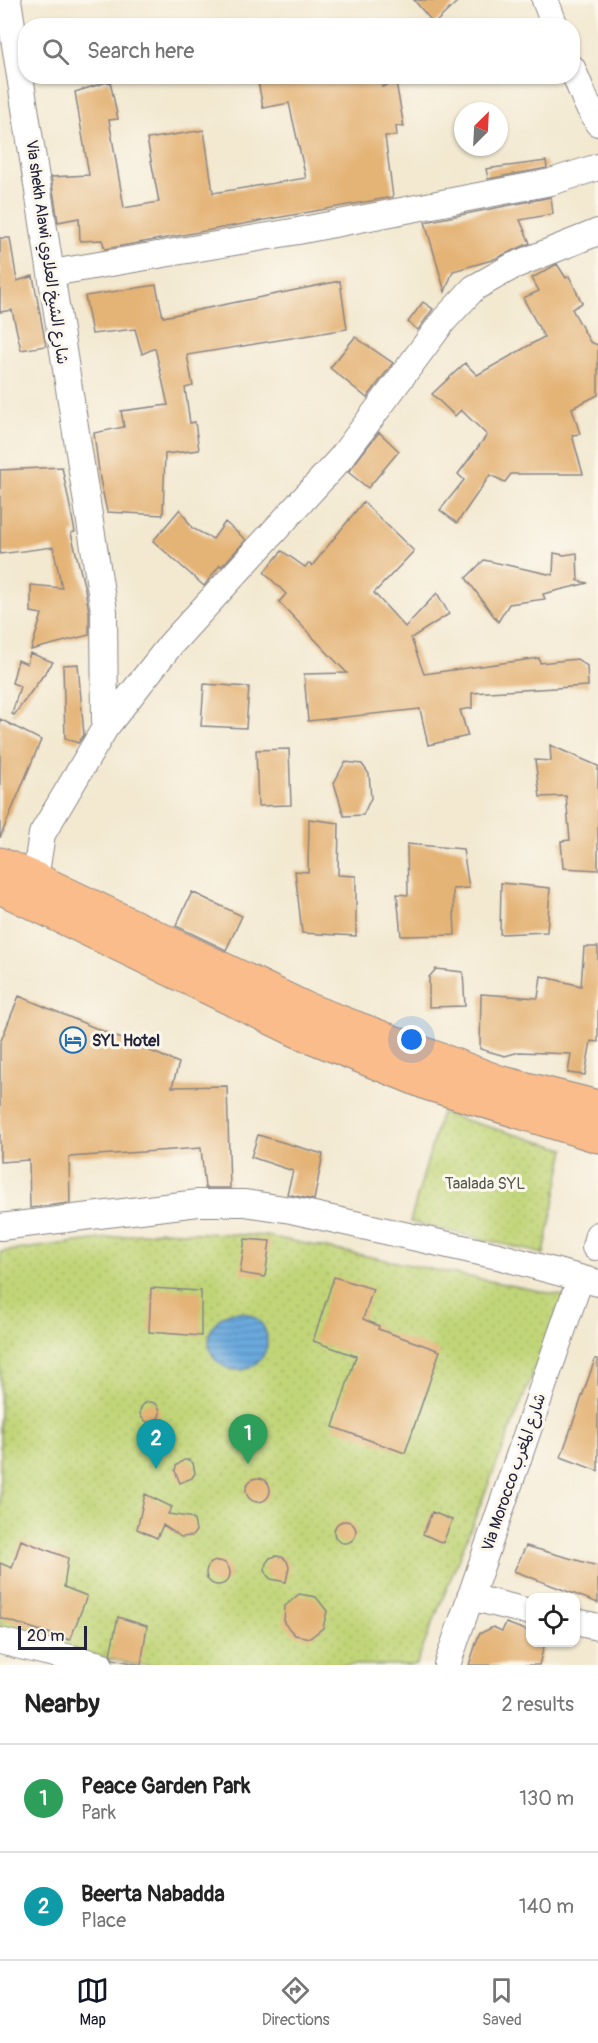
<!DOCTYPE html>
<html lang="en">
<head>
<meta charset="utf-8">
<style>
	:root { --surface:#fff; --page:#f2f2f2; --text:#222; --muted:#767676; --line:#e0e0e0; --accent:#111827 }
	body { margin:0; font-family:Pangolin,"Playpen Sans Arabic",sans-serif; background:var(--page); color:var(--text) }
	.controls { position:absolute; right:18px; bottom:18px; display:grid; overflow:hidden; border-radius:12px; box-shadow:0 2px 4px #0004 }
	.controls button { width:54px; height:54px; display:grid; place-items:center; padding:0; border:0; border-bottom:2px solid var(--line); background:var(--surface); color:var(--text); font:30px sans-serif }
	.compass { position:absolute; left:454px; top:102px; width:54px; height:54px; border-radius:50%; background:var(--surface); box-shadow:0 2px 4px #0004; rotate:24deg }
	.scale { position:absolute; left:18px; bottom:15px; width:69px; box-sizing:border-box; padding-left:6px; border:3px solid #22223b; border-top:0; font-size:16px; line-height:21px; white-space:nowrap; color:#22223b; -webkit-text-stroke:4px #fbf7ec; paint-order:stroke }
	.you { position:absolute; left:412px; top:1040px; width:21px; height:21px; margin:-15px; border:4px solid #fff; border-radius:50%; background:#1a73e8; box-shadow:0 0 0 9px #1a73e833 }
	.badge { display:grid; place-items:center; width:39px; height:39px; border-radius:50%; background:var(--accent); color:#fff; font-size:20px; font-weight:700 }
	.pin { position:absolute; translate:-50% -50px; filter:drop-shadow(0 2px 3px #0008) }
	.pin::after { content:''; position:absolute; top:32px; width:21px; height:18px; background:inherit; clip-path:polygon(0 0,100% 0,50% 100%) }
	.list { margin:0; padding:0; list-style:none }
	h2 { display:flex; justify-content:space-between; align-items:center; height:78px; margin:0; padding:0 24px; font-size:26px }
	h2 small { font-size:20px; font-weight:400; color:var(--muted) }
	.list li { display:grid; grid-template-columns:39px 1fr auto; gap:18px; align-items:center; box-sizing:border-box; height:108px; padding:0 24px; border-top:2px solid var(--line) }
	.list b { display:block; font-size:22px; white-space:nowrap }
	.list p { margin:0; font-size:20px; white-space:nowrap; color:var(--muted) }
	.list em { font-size:20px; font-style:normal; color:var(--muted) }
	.icon { flex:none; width:33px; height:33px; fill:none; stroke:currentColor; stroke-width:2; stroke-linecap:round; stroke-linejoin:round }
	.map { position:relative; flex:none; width:598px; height:1665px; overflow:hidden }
	.search { position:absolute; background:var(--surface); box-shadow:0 2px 4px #0004; left:18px; right:18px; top:18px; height:66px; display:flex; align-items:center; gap:15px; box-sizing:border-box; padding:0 21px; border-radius:24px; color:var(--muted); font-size:22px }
	.sheet { height:294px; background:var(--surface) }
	nav { display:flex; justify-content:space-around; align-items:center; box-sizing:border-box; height:84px; border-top:2px solid var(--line); background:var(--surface); font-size:16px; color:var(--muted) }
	nav a { display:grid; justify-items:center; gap:3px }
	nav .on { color:var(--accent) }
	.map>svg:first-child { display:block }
	.grass { fill:url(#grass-dots); stroke:#727c5a; stroke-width:1.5 }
	.water { fill:url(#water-rules); stroke:#46668c; stroke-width:1.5 }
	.building { fill:#e4b376 }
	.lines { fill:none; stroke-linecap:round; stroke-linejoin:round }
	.minor-casing { stroke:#8a8686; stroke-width:28 }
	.trunk-casing { stroke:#8a8686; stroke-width:35 }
	.minor { stroke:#fff; stroke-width:26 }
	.trunk { stroke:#f9bc8a; stroke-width:33 }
	.labels { text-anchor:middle; stroke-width:6; stroke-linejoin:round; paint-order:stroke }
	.street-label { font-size:16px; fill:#22223b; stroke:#fbf7ec }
	.poi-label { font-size:16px; font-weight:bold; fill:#22223b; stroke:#fbf7ec; text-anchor:start }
	.park-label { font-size:16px; fill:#52584d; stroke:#fbf7ec }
</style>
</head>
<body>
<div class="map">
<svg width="598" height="1665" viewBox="0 0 598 1665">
	<defs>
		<pattern id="grass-dots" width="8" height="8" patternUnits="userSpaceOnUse" patternTransform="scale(1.5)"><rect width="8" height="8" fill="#c1d578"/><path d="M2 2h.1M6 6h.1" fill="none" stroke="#a6b769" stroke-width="1.8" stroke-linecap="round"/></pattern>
		<pattern id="water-rules" width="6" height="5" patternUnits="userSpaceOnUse" patternTransform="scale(1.5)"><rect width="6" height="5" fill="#6baade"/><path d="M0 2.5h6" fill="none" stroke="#588ab5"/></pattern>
	</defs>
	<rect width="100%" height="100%" fill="#fbf7ec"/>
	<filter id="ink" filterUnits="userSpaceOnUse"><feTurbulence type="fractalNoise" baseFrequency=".0167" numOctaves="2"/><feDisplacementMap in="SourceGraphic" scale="12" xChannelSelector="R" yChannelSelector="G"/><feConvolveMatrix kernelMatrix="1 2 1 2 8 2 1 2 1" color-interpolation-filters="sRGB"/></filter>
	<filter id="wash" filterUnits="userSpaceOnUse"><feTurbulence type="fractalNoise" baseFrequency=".008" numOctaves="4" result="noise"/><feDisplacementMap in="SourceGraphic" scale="24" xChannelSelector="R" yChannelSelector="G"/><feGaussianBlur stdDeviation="1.35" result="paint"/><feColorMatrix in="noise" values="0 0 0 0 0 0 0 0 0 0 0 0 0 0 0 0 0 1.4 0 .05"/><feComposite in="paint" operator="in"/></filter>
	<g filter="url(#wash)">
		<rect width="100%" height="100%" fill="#f3e9d1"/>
		<path class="grass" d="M441 1113 565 1149 544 1254 410 1222Z
			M162 1231 267 1236 564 1296 416 1665H135L0 1632V1252Z"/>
		<path class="water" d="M209 1341a29 29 0 1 1 58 0a29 29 0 1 1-58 0Z"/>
		<g id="blocks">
			<path class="building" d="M414 0H459L434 24Z
				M257 76H381L382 87 396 82 404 127 396 126 397 136H385L393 197 105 249 102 240 80 241 79 218 58 222 51 177 89 175 75 92 110 81 118 119 109 120 124 208 159 202 147 139 204 130 213 193 306 178 289 103 263 108Z
				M546 161 547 168 488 179 486 169Z
				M551 197 553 214 520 220 530 243 492 260 453 271 445 292 425 222Z
				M0 238H10L17 281 33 276 46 346 21 350 12 310 0 312Z
				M557 264 566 278 569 276 582 303 572 309 590 342 598 345V395L572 408 580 434 572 435 583 474H511L505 482 490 475 457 523 440 510 464 480 458 474 487 435 461 410 455 416 432 394 465 363 477 375 544 337 523 298 539 291 532 278Z
				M340 281 347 329 187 355 193 386 185 388 190 423 195 422 199 450 165 454 163 515 107 512 100 479 94 433 124 427 121 411 168 405 155 348 142 354 135 329 92 334 85 296 156 285 163 317Z
				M423 302 433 309 418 330 408 322Z
				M355 337 393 363 367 398 330 368Z
				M379 432 399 451 368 488 348 472Z
				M62 467 75 532 71 533 85 589 89 612V635L31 650 42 614 31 612V585L62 588 53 547 0 554V470Z
				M363 502 414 551 374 593 405 627 437 593 449 614 411 638 424 674 539 658 540 663 577 659 587 666 588 686 472 693V708L460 710 468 736 428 745 420 709 308 721 304 674 347 673 279 602 286 594 264 572 282 551 305 567 309 563 312 566Z
				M180 509 192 528 213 539 225 522 246 540 222 566 220 565 204 586 153 541Z
				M554 553 564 555 577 553 578 581 588 583 543 594 545 599 509 604 498 622 466 578 484 560 553 575Z
				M30 653 53 662 14 715 12 714 20 686 12 683 18 660 27 664Z
				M78 664 84 735 78 743 65 738 63 665Z
				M204 684 249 687 246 728 201 726Z
				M0 719 41 740 0 838Z
				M550 745 598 766V870L563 868 561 841 570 840 566 796 540 797 535 760 551 761Z
				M289 749 291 805 258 806 256 750Z
				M345 762 362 764 369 774 371 798 363 815 344 816 334 783Z
				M309 819 339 823 338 875 356 876V936L302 933 295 871 308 872Z
				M407 844 463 849 469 888 453 889 455 935 401 936 397 894 408 895Z
				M501 883 550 888 547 932 500 934Z
				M192 892 242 916 226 950 176 926Z
				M584 947H598V1042L591 1041 585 1075 568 1073 571 1054 519 1052 505 1056 480 1049 481 994 538 998 541 976 581 986Z
				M436 969 463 972 465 1006 429 1007V977Z
				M19 996 179 1063 172 1087 227 1086 230 1188H205L201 1148 69 1157 70 1203 30 1208 29 1160 0 1162V1043Z
				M258 1135 323 1154 314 1200 287 1194 293 1171 251 1157Z
				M245 1239 270 1241 265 1277 240 1273Z
				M334 1277 373 1289 363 1319 379 1326 378 1329 440 1351 405 1453 333 1427 356 1356 313 1341Z
				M151 1288 201 1291V1336L149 1332Z
				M595 1359H598V1471L561 1457Z
				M140 1412a10 10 0 1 1 20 0a10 10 0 1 1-20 0Z
				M184 1460H189L193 1463 195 1473 192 1478 180 1483 175 1471 176 1466Z
				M246 1490a12 12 0 1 1 24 0a12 12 0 1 1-24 0Z
				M145 1494 172 1507 168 1514 189 1517 194 1520 196 1531 192 1536 181 1537 163 1525 157 1538 137 1529Z
				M432 1512 452 1520 443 1543 423 1534Z
				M334 1532a11 11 0 1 1 22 0a11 11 0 1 1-22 0Z
				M21 1540 68 1558 64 1587 87 1596 70 1640 0 1618V1563L12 1568Z
				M526 1546 598 1566V1603L514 1571Z
				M276 1556 282 1557 287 1561 289 1567 286 1582 271 1579 267 1575 265 1569 266 1563 270 1558Z
				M206 1573a12 12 0 1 1 24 0a12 12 0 1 1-24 0Z
				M299 1594 316 1597 327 1611 323 1628 310 1638 295 1635 284 1623 285 1606Z
				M118 1617 147 1626 141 1665 113 1659 110 1654Z
				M506 1623 531 1632V1642H545L539 1665H469L479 1634 493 1627 502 1631Z"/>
		</g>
	</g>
	<g filter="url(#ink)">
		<use href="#blocks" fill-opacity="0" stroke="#8a8686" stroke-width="1.5"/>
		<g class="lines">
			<g class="minor-casing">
				<path id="minor" d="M8 0 104 611 105 728 42 834 35 879 28 893
					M545 0 555 26
					M572 68 587 104 598 123
					M52 273 298 231 551 182 598 167
					M105 728 171 644 341 458 444 320 474 288 513 266 598 232
					M0 1227 198 1203H245L291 1210 498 1256 598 1283
					M595 1247 598 1235
					M470 1597 530 1612
					M576 1622 598 1627
					M0 1641 100 1665
					M447 1665 580 1279"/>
			</g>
			<g class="trunk-casing">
				<path id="trunk" d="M0 864 35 879 306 1009 499 1082 598 1107
					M0 887 298 1031 429 1084 598 1136"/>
			</g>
			<use href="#minor" class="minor"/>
			<use href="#trunk" class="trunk"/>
		</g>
	</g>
	<defs>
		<g id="hotel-ring" transform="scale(1.35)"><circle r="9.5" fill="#fbf7ec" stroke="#1f6fb2" stroke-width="1.5"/><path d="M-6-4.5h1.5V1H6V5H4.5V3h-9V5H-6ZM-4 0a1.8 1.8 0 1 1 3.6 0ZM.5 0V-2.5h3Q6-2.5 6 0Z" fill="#1f6fb2"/></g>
	</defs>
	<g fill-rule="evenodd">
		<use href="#hotel-ring" x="73" y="1040"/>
	</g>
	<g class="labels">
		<g class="street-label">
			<text transform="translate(48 252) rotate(82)" y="6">Via shekh Alawi شارع الشيخ العلاوي</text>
			<text transform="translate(513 1472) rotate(-71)" y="6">Via Morocco شارع المغرب</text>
		</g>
		<g class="poi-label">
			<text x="92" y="1046">SYL Hotel</text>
		</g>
		<g class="park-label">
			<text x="485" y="1189">Taalada SYL</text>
		</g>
	</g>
</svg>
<div class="controls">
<button><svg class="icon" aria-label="locate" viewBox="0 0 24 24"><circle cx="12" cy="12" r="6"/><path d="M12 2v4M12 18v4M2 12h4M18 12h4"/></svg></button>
</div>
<svg class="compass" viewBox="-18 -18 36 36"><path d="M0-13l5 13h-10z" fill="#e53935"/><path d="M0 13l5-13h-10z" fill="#767676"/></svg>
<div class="scale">20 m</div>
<div class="you"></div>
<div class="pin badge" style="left:248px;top:1464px;background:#2e9e5b">1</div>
<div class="pin badge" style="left:156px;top:1469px;background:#0f9aa8">2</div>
<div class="search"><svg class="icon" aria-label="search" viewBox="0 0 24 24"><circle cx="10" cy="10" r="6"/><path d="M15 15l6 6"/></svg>Search here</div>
</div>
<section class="sheet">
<h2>Nearby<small>2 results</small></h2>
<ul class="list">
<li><span class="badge" style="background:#2e9e5b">1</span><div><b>Peace Garden Park</b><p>Park</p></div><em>130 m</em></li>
<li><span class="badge" style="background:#0f9aa8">2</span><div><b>Beerta Nabadda</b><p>Place</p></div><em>140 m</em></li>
</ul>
</section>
<nav>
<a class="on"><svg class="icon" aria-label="map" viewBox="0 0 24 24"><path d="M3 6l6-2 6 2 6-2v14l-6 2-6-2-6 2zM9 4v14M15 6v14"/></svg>Map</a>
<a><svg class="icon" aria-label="directions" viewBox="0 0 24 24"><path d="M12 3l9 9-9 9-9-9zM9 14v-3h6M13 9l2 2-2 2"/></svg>Directions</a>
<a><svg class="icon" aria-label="saved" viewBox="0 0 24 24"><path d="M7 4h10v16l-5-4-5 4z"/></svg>Saved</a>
</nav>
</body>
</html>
